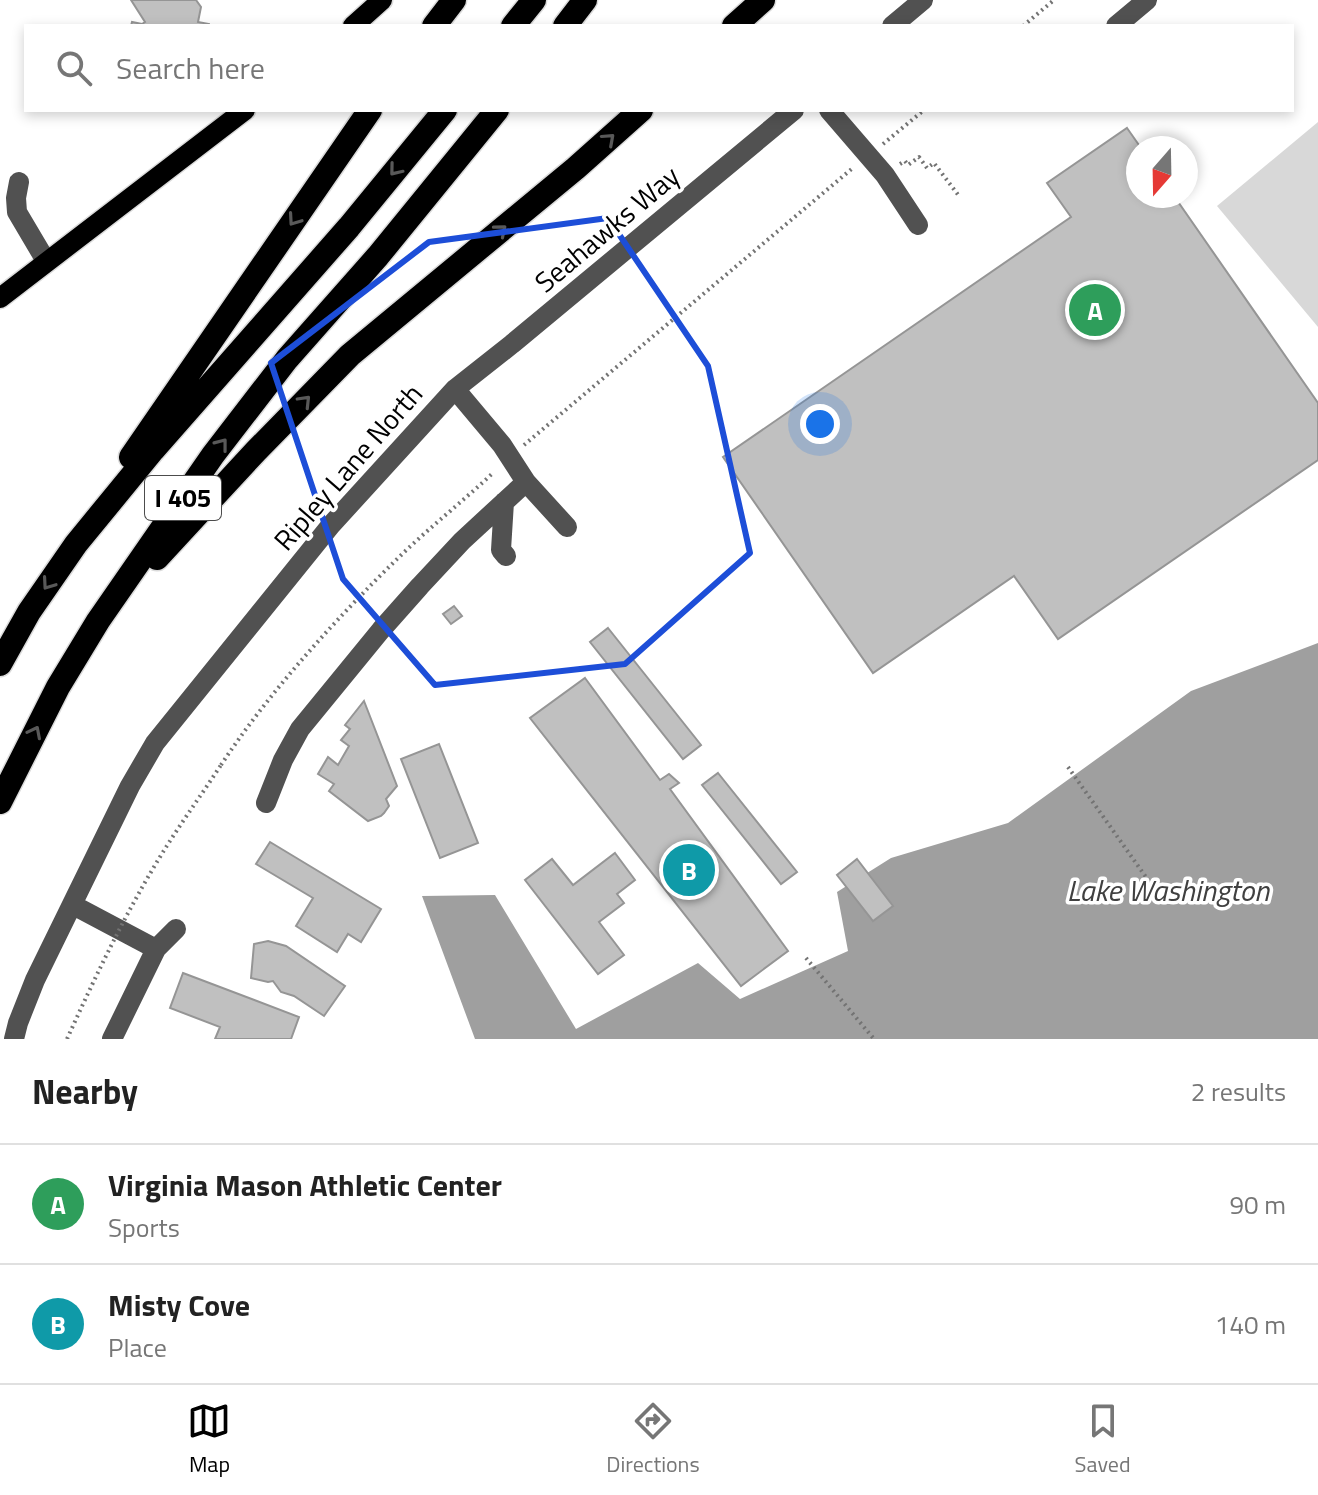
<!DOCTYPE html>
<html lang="en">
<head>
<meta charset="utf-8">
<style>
	:root { --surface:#fff; --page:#f2f2f2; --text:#222; --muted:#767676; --line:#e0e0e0; --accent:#000 }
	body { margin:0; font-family:"Titillium Web",sans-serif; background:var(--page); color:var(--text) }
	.compass { position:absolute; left:1126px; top:136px; width:72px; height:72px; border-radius:50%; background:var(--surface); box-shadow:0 4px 12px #0003; rotate:200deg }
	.you { position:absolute; left:820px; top:424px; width:28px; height:28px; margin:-20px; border:6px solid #fff; border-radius:50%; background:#1a73e8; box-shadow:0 0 0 12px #1a73e833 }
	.badge { display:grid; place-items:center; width:52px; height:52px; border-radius:50%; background:var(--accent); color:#fff; font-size:26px; font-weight:700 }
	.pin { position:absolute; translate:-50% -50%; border:4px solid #fff; box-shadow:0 2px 8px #0006 }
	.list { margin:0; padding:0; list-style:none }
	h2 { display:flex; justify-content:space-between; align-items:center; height:104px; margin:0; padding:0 32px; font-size:34px }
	h2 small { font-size:26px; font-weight:400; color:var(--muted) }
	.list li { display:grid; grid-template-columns:52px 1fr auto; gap:24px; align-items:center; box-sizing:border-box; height:120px; padding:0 32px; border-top:2px solid var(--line) }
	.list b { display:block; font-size:30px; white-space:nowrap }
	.list p { margin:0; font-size:26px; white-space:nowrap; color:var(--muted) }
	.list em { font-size:26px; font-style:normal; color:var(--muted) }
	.icon { flex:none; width:44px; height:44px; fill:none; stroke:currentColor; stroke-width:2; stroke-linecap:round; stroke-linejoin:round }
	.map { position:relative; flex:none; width:1318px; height:1039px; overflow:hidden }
	.search { position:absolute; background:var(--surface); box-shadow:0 4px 12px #0003; left:24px; right:24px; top:24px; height:88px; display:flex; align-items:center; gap:20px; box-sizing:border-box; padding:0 28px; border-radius:0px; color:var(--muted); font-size:30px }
	.sheet { height:344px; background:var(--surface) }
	nav { display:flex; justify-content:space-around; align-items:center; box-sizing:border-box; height:112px; border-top:2px solid var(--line); background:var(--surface); font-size:22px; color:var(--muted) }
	nav a { display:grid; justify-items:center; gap:4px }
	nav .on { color:var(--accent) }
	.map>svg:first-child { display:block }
	.green { fill:#d8d8d8 }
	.water { fill:#9f9f9f }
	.building { fill:#c0c0c0; stroke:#959595; stroke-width:2 }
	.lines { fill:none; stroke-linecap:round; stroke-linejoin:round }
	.major-casing { stroke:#dbdbdb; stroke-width:23 }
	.highway-casing { stroke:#dbdbdb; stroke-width:27 }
	.path { stroke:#737373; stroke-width:4; stroke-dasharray:2 4; stroke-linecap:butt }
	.minor { stroke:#515151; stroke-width:20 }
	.major { stroke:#000; stroke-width:20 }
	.highway { stroke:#000; stroke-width:24 }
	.path-bridge { stroke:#737373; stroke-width:4; stroke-dasharray:2 4; stroke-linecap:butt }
	.oneway { stroke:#595959 }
	.marked { fill:none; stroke:#1d4ed8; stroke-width:6; stroke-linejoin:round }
	.labels { text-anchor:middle; stroke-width:7; stroke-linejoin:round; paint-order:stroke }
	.shield { fill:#fff; stroke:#4c4c4c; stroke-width:2 }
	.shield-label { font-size:26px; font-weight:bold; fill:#000 }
	.street-label { font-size:28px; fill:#000; stroke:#fff }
	.water-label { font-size:30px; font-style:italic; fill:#404040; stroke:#fff }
</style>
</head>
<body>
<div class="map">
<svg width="1318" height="1039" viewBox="0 0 1318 1039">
	<rect width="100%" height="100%" fill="#fff"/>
	<path class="green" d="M1318 122V327L1217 206Z"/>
	<path class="water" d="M1318 643V1039H475L422 896 495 895 576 1029 698 963 740 999 848 951 837 892 891 858 1008 823 1191 691Z"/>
	<path class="building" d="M131 0H196L201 7 198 22 209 24V26H131L132 22 142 24 145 22Z
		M1127 128 1141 148H1138V196H1174L1318 403V460L1058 639 1014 576 873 673 723 457 1071 217 1047 183Z
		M454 606 462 616 451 624 443 614Z
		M608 628 701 745 683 759 590 642Z
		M585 678 660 780 669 774 679 783 670 789 788 951 741 986 530 718Z
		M364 701 397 786 386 799 389 806 384 813 381 816 368 821 329 791 334 784 318 774 328 757 338 765 349 746 341 740 350 729 345 725Z
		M439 744 478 843 440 858 401 759Z
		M718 773 797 872 781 884 702 785Z
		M270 842 381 909 361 942 348 934 337 952 296 926 313 898 256 864Z
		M615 853 635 880 617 894 624 903 599 922 624 955 598 974 525 880 552 859 573 885Z
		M857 859 893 906 873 921 837 875Z
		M268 941 286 946 345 986 324 1016 294 996 281 992 273 981 268 982 251 978 254 944Z
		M183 973 299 1017 291 1039H215L220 1027 170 1008Z"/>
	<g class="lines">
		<g class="major-casing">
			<path id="major" d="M353 26 382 0
				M0 298 245 110"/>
		</g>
		<g class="highway-casing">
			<path id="highway" d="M434 26 454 0
				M513 26 534 0
				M565 26 585 0
				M734 26 763 0
				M131 457 370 110
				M157 558 256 451 350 355 576 168 641 110
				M0 664 29 612 76 544 153 450 349 227 445 110
				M0 802 58 687 98 621 213 455 287 359 378 256 497 110"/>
		</g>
		<path class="path" d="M1023 26 1054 0
			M883 144 924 110
			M900 164 905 161 908 165 919 157 927 168 934 163 959 196
			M524 445 854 167
			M221 765C267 695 333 622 393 563 425 531 461 503 494 472
			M1068 767 1165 904
			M806 958 874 1039"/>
		<path class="minor" d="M892 26 923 0
			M1116 26 1147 0
			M829 110 885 175 918 225
			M19 182 16 198 17 212 46 261
			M526 482 567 527
			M504 502 501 550 506 556
			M266 803 283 760 300 729 381 630 420 586 462 541 526 482 502 445 455 389
			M73 905 156 949
			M14 1039 18 1023 35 980 130 786 155 743 331 525 455 389 512 344 794 110
			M112 1039 156 949 176 929"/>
		<use href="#major" class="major"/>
		<use href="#highway" class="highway"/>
		<path class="path-bridge" d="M67 1039C96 975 126 912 163 852 181 823 202 794 221 765"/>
	</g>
	<defs><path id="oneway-chevron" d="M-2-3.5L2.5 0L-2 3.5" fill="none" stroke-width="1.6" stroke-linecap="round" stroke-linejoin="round" transform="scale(2)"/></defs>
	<g class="oneway">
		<use href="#oneway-chevron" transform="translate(609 139) rotate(-42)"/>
		<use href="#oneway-chevron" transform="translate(395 170) rotate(129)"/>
		<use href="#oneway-chevron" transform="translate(294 220) rotate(125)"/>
		<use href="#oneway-chevron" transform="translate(501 230) rotate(-40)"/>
		<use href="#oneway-chevron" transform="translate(305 401) rotate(-46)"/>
		<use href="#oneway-chevron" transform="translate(222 444) rotate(-52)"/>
		<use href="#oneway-chevron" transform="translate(48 584) rotate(125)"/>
		<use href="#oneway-chevron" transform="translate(35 732) rotate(-63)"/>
	</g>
	<path class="marked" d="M608 218 708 366 750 553 625 664 435 685 343 579 271 363 429 242Z"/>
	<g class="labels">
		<rect class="shield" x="145" y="476" width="76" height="44" rx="6"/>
		<g class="shield-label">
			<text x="183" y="507">I 405</text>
		</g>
		<g class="street-label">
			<text transform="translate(607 229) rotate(-40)" y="10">Seahawks Way</text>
			<text transform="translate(348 467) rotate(-49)" y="10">Ripley Lane North</text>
		</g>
		<g class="water-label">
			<text x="1168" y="901">Lake Washington</text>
		</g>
	</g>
</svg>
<svg class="compass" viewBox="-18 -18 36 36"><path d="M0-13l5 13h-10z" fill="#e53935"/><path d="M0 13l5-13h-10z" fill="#767676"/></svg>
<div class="you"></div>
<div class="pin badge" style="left:1095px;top:310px;background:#2e9e5b">A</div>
<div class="pin badge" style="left:689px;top:870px;background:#0f9aa8">B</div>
<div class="search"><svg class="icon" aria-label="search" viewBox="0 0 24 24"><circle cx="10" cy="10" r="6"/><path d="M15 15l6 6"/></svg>Search here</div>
</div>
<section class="sheet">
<h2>Nearby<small>2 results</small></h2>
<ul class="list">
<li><span class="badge" style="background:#2e9e5b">A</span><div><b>Virginia Mason Athletic Center</b><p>Sports</p></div><em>90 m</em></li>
<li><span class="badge" style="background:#0f9aa8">B</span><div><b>Misty Cove</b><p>Place</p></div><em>140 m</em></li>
</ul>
</section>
<nav>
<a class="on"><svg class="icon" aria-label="map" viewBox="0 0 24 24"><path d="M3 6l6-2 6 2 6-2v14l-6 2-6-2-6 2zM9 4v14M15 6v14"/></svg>Map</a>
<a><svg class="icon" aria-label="directions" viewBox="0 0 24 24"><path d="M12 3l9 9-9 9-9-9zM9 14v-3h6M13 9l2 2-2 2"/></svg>Directions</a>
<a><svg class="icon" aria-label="saved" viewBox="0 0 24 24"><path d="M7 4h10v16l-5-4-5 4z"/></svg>Saved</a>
</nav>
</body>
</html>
